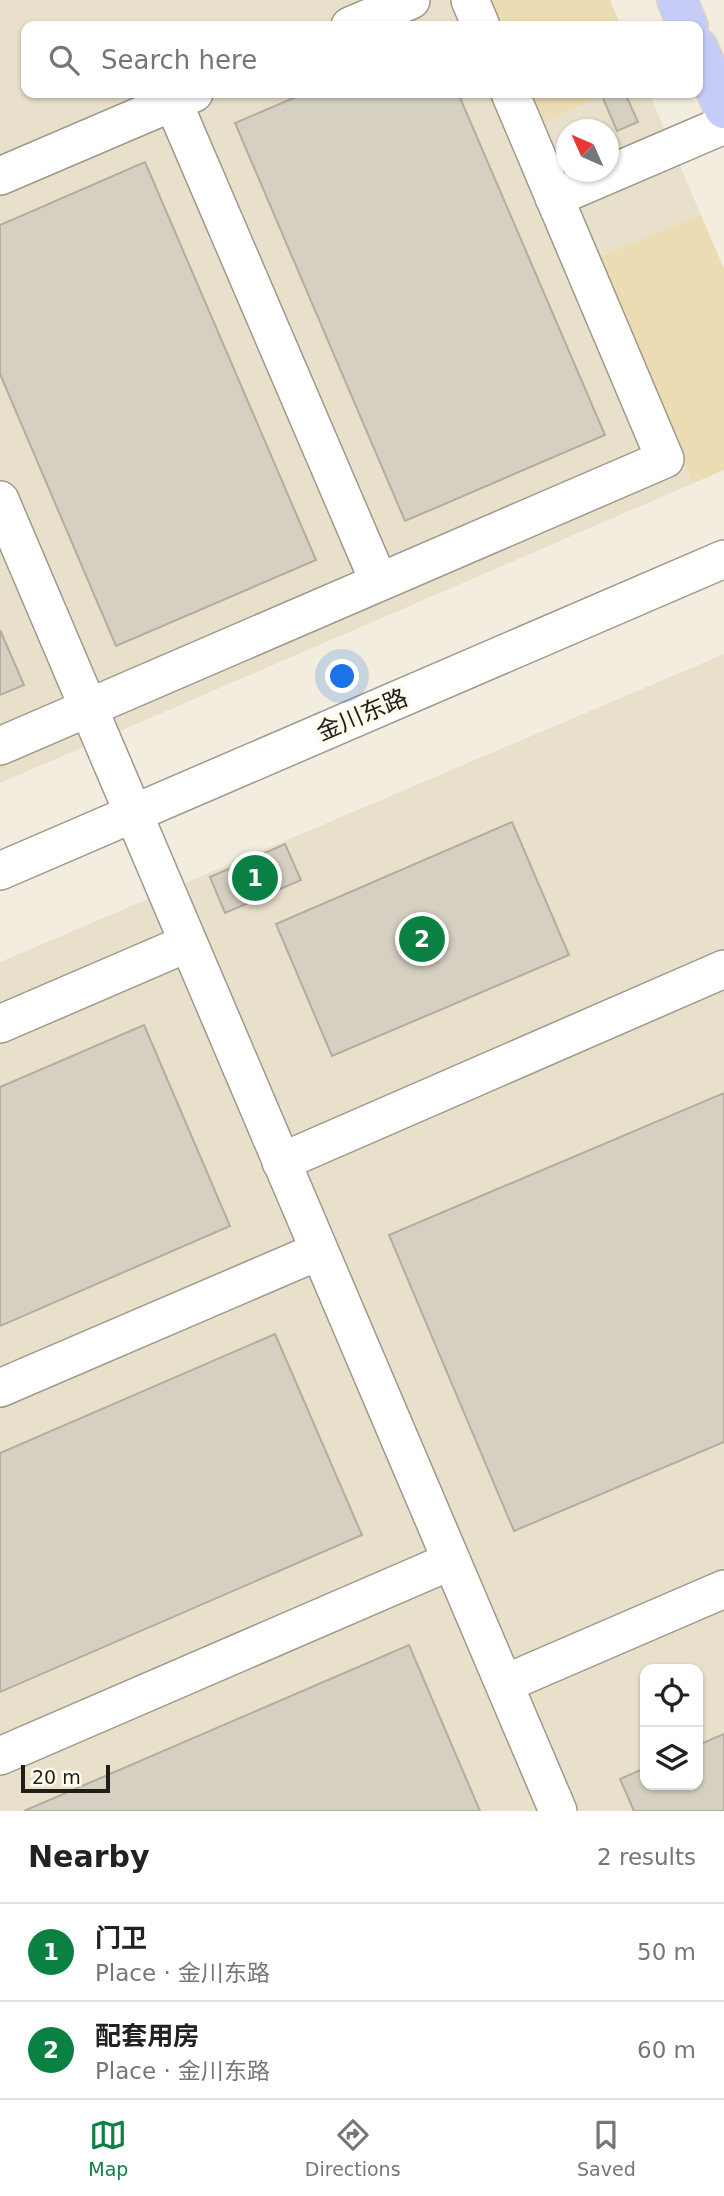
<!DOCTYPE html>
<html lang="en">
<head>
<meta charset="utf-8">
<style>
	:root { --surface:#fff; --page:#f6f6f6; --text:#222; --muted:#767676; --line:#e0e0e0; --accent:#0b8043 }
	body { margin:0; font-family:"DejaVu Sans","Noto Sans SC",sans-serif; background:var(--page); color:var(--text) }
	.controls { position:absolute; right:21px; bottom:21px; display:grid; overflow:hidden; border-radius:14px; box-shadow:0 2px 5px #0004 }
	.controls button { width:63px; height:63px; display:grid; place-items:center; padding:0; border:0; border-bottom:2px solid var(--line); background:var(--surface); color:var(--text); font:35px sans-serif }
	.compass { position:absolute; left:556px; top:119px; width:63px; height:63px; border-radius:50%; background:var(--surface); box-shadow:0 2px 5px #0004; rotate:315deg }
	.scale { position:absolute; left:21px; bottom:18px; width:89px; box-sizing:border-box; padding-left:7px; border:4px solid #201e18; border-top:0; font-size:19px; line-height:24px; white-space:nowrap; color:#201e18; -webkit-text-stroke:5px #fefaee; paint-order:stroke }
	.you { position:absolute; left:343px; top:677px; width:24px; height:24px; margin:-18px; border:5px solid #fff; border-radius:50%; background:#1a73e8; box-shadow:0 0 0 10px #1a73e833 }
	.badge { display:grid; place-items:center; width:46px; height:46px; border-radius:50%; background:var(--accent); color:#fff; font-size:23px; font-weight:700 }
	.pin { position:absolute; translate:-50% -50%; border:4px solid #fff; box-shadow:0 2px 7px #0006 }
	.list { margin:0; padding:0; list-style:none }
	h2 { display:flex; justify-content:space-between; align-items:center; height:91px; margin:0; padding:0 28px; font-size:30px }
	h2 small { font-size:23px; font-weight:400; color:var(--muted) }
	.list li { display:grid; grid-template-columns:46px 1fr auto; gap:21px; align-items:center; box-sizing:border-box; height:98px; padding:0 28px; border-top:2px solid var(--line) }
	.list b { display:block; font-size:26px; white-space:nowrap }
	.list p { margin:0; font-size:23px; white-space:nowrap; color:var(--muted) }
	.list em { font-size:23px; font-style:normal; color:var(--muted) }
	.icon { flex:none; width:38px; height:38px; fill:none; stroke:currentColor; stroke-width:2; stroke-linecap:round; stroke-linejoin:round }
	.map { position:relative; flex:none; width:724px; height:1811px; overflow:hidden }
	.search { position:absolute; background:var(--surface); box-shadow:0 2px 5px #0004; left:21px; right:21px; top:21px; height:77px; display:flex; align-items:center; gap:18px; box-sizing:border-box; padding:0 24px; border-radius:14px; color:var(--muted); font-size:26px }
	.sheet { height:287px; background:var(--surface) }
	nav { display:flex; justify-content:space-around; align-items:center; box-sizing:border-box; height:98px; border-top:2px solid var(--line); background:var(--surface); font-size:19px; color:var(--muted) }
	nav a { display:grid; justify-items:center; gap:4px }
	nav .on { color:var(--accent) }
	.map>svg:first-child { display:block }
	.built { fill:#e8e0ca; fill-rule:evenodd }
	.green { fill:#ebdcb3 }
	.building { fill:#d6d0c2; stroke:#b2ad9f; stroke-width:2 }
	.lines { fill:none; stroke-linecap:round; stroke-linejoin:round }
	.minor-casing { stroke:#9e998b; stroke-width:40 }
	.major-casing { stroke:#d2d2d1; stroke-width:42 }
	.minor { stroke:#fff; stroke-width:37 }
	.major { stroke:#c5ccf7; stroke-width:38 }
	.labels { text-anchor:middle; stroke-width:7; stroke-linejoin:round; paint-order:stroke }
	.street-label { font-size:24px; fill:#201e18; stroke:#fefaee }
</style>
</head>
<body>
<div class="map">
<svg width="724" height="1811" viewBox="0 0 724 1811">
	<rect width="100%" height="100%" fill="#f2edde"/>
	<path class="built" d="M0 0H609L620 26H26V93H649L724 269V470L0 783ZM566 130H608V172H566Z
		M724 654V1811H0V962ZM645 1669H698V1785H645Z"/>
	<path class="green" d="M487 0H610L621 26H499Z
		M528 93H609L541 123Z
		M701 215 724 269V470L693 483 597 258Z"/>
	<path class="building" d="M305 93H458L605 435 405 521 235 123Z
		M609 93H625L638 122 617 131 602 96Z
		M145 162 316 560 116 646 0 374V225Z
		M145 162 316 560 116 646 0 374V225Z
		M0 630 24 685 0 695Z
		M512 822 569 955 332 1056 276 924Z
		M285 844 301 880 225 913 210 877Z
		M144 1025 230 1226 0 1326V1087Z
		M724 1093V1442L514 1531 389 1235Z
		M275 1334 362 1535 0 1692V1453Z
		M409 1645 480 1811H24Z
		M724 1734V1811H634L620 1779 645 1768V1785H698V1745Z"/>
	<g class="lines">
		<g class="minor-casing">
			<path id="minor" d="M470 0 481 26
				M350 26 411 0
				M173 102 379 582
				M0 176 194 93
				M554 198 724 125
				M0 500 558 1811
				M0 746 665 459 510 93
				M0 871 724 559
				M0 1024 188 943
				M281 1162 724 969
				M0 1388 319 1251
				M504 1684 724 1589
				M0 1756 451 1561"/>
		</g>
		<g class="major-casing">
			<path id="major" d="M677 0 688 26
				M698 48 724 109"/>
		</g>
		<use href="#minor" class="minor"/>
		<use href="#major" class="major"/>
	</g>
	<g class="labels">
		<g class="street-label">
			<text transform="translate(362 715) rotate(-23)" y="8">金川东路</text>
		</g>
	</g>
</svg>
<div class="controls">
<button><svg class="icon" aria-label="locate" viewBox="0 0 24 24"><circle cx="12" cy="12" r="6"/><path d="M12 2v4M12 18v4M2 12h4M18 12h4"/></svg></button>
<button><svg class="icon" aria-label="layers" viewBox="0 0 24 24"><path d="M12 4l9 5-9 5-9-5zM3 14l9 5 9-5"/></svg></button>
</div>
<svg class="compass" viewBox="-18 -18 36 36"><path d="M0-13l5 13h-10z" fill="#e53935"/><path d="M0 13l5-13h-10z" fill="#767676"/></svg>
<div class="scale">20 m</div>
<div class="you"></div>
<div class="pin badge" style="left:255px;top:878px">1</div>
<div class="pin badge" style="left:422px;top:939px">2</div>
<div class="search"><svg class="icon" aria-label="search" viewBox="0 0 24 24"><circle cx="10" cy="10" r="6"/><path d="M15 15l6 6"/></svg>Search here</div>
</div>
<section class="sheet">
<h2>Nearby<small>2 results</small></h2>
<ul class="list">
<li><span class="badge">1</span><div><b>门卫</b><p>Place · 金川东路</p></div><em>50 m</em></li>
<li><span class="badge">2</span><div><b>配套用房</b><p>Place · 金川东路</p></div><em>60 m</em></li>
</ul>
</section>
<nav>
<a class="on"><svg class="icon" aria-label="map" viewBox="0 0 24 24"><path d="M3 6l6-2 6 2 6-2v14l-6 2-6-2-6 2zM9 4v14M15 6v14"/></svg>Map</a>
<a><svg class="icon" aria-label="directions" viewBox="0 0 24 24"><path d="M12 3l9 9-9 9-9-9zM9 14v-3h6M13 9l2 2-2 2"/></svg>Directions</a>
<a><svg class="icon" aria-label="saved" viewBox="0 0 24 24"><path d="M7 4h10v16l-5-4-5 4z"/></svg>Saved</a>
</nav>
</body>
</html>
